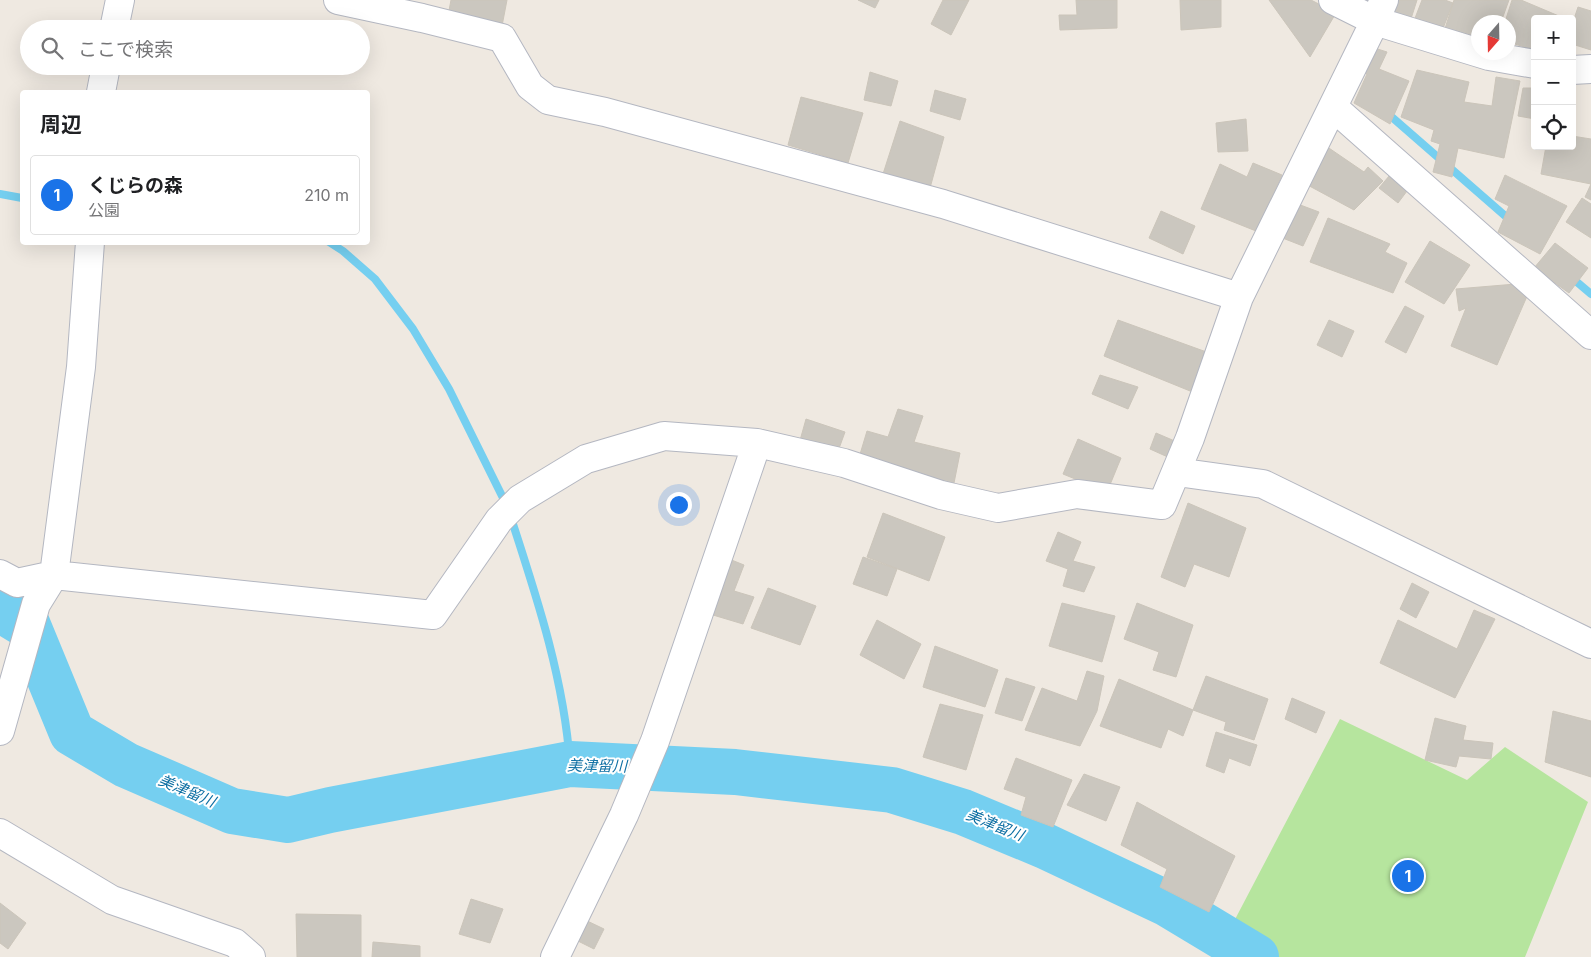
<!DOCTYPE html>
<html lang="ja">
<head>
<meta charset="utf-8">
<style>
	:root { --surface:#fff; --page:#f2f2f2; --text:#202124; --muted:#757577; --line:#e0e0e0; --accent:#1a73e8 }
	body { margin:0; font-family:Inter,"Noto Sans JP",sans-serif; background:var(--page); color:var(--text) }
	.controls { position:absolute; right:15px; top:15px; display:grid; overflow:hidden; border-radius:5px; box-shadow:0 5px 20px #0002 }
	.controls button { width:45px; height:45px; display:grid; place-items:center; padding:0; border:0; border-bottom:1px solid var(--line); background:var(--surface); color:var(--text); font:25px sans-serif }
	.compass { position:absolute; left:1471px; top:15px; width:45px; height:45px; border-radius:50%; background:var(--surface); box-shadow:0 5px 20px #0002; rotate:200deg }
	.you { position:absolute; left:678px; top:504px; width:18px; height:18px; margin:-12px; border:4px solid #fff; border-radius:50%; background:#1a73e8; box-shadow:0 0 0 8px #1a73e833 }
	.badge { display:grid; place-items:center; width:32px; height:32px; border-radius:50%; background:var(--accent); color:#fff; font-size:16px; font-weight:700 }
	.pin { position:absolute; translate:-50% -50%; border:2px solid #fff; box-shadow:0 1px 5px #0006 }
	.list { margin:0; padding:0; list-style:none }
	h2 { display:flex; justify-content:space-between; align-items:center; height:65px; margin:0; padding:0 20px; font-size:21px }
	h2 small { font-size:16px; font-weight:400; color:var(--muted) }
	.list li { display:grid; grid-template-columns:32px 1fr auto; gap:15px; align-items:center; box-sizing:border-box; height:80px; margin:0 10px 10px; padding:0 10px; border:1px solid var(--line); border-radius:5px }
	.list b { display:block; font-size:19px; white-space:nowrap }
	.list p { margin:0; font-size:16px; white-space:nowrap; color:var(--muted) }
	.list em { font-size:16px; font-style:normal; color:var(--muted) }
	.icon { flex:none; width:28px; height:28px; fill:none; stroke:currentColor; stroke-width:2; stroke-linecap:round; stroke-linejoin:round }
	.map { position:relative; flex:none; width:1591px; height:957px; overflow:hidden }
	.search { position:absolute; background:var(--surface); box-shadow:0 5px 20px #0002; left:20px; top:20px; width:350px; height:55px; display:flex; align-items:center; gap:12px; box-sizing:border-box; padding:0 18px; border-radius:28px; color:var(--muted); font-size:19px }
	.panel { position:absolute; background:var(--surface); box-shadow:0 5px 20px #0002; left:20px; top:90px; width:350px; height:155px; border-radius:5px }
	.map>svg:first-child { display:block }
	.green { fill:#b6e59e }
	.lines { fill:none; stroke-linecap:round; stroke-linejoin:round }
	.stream { stroke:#75cff0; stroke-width:8 }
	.river { stroke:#75cff0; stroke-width:46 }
	.building { fill:#cbc7bf; stroke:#cbc5ba }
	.street-casing { stroke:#b4b7c1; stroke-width:30 }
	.street { stroke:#fff; stroke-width:28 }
	.labels { text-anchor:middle; stroke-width:4; stroke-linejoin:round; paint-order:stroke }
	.water-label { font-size:15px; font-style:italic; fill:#0d6fa3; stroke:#fff }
</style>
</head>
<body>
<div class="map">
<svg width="1591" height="957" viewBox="0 0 1591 957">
	<rect width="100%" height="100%" fill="#efe9e1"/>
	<path class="green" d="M1340 719 1467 780 1505 747 1588 802 1525 957H1273L1231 927Z"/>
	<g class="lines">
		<path class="stream" d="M1386 112 1511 221
			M0 194 22 198
			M329 242 343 251 375 279 413 329 449 389 506 504
			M1571 277 1591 294
			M511 518C537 598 564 679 570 764"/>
		<path class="river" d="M0 609 28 626 72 733 126 765 232 811 288 820 330 810 570 764 735 772 892 790 963 812 1045 846 1168 904 1256 957"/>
	</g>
	<path class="building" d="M451 0H507L502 26 448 16Z
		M858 0H879L875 8Z
		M943 0H969L951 35 931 24Z
		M1076 0H1117V28L1060 30 1059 15H1077Z
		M1180 0H1221V27L1181 30Z
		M1269 0H1311L1336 13 1310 57Z
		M1391 0H1417L1409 25 1386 13Z
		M1422 0H1445L1453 3 1440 36 1412 26Z
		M1454 0H1509L1501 22H1478V45L1443 35Z
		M1512 0H1521L1566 19H1535V50L1508 42V22H1505Z
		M1578 7 1591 11V50L1572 44V25Z
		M1368 46 1387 52 1379 69 1409 81 1390 124 1354 103 1367 74 1357 69Z
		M1417 70 1469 82 1464 102 1492 106 1496 77 1520 81 1504 158 1458 148 1452 177 1433 172 1440 144 1431 141 1434 130 1401 117Z
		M870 72 898 81 891 106 864 100Z
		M1523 88H1535V119L1518 116Z
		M935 90 966 99 960 120 930 111Z
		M801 97 863 113 848 163 788 145Z
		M1246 119 1248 151 1218 152 1216 123Z
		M900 121 944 137 930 188 883 174Z
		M1572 136 1591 139V200L1585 197 1591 184 1541 174 1546 146H1572Z
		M1323 144 1364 172 1368 167 1383 181 1354 210 1302 182Z
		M1253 163 1282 175 1256 231 1201 209 1220 164 1247 177Z
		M1395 169 1413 183 1398 203 1379 188Z
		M1505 175 1567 206 1540 254 1498 232 1509 206 1495 199Z
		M1582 198 1591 204V238L1566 222Z
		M1295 203 1319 212 1303 246 1280 237Z
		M1161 211 1195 226 1183 254 1149 238Z
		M1328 218 1390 244 1385 252 1407 263 1393 293 1310 262Z
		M1430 241 1470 265 1444 304 1405 282Z
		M1555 243 1588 268 1569 293 1534 268Z
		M1516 284 1528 294 1497 365 1451 346 1466 308 1459 311 1456 289Z
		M1405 306 1424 316 1406 353 1385 342Z
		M1118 320 1212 354 1195 393 1104 356Z
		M1329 320 1354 331 1342 357 1317 345Z
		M1100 375 1138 387 1128 409 1092 394Z
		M898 409 923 416 914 442 960 453 953 488 858 461 867 431 888 437Z
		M806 419 845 432 837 454 799 444Z
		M1156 433 1177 442 1170 458 1150 449Z
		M1078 439 1121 458 1107 492 1063 474Z
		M1188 503 1246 528 1229 577 1194 564 1185 587 1161 577Z
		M883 513 945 537 929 581 867 557Z
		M1058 532 1081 542 1073 561 1095 567 1084 592 1063 586 1068 569 1046 561Z
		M724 557 744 565 734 591 754 597 743 624 713 615 723 588 709 584Z
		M863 557 897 569 887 596 853 584Z
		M1412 583 1429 592 1416 618 1400 609Z
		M768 588 816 606 800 645 751 628Z
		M1062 603 1115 616 1102 662 1049 646Z
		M1137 603 1193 625 1176 677 1153 670 1159 652 1124 639Z
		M1474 610 1495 619 1455 698 1380 663 1398 620 1457 649Z
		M877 620 921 644 904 679 860 655Z
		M935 646 998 670 985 707 923 687Z
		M1087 671 1104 676 1097 711 1080 746 1025 730 1042 688 1077 701Z
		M1206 676 1268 699 1254 740 1224 730 1226 722 1193 710Z
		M1006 678 1035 687 1022 721 995 713Z
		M1119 679 1193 710 1183 736 1168 729 1161 748 1100 726Z
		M1292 698 1325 712 1316 733 1285 719Z
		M940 704 983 715 966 770 923 757Z
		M1553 711 1591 721V777L1545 762Z
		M1435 718 1466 726 1463 740 1493 743 1491 759 1459 756 1456 767 1425 760Z
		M1216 732 1257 745 1250 766 1229 758 1224 773 1206 766Z
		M1016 758 1072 780 1053 827 1021 815 1026 797 1004 789Z
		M1084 774 1120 787 1106 821 1067 805Z
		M1137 802 1235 856 1209 912 1160 887 1167 869 1121 845Z
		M471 899 503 909 490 943 459 934Z
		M0 903 26 923 8 949 0 943Z
		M296 914 361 915V957H297Z
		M581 918 604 929 594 949 572 938Z
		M373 942 420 946V957H372Z"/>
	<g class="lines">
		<g class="street-casing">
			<path id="street" d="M338 0 422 18 502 38 530 86 548 100 605 112 943 204 1239 297
				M1333 0 1375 21 1489 56 1535 64
				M114 29 120 0
				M1572 70 1591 69
				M101 92 106 66
				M1333 107 1591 335
				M1177 472 1263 484 1591 644
				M0 574 17 583 54 575 433 615 499 520 520 499 586 459 664 436 757 443 844 463 941 495 998 508 1077 494 1162 505 1190 438 1239 297 1375 21 1384 0
				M0 731 36 604 54 575 81 367 90 242
				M0 833 112 900 235 943 251 957
				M555 957 624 815 655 741 757 443"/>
		</g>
		<use href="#street" class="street"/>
	</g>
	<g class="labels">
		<g class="water-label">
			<text transform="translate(597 766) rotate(1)" y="5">美津留川</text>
			<text transform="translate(187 791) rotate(23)" y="5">美津留川</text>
			<text transform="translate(995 825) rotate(22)" y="5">美津留川</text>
		</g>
	</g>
</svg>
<div class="controls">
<button>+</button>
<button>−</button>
<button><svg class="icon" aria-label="locate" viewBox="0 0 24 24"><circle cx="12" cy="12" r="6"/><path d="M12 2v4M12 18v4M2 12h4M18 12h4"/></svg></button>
</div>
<svg class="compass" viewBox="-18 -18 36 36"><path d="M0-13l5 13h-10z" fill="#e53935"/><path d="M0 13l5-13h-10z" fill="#757577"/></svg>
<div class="you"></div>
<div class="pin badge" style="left:1408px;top:876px">1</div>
<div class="search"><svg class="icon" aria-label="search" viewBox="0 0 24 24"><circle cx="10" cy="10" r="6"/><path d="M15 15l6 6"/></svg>ここで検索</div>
<section class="panel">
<h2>周辺<small></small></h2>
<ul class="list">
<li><span class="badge">1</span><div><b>くじらの森</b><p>公園</p></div><em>210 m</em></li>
</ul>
</section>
</div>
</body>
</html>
